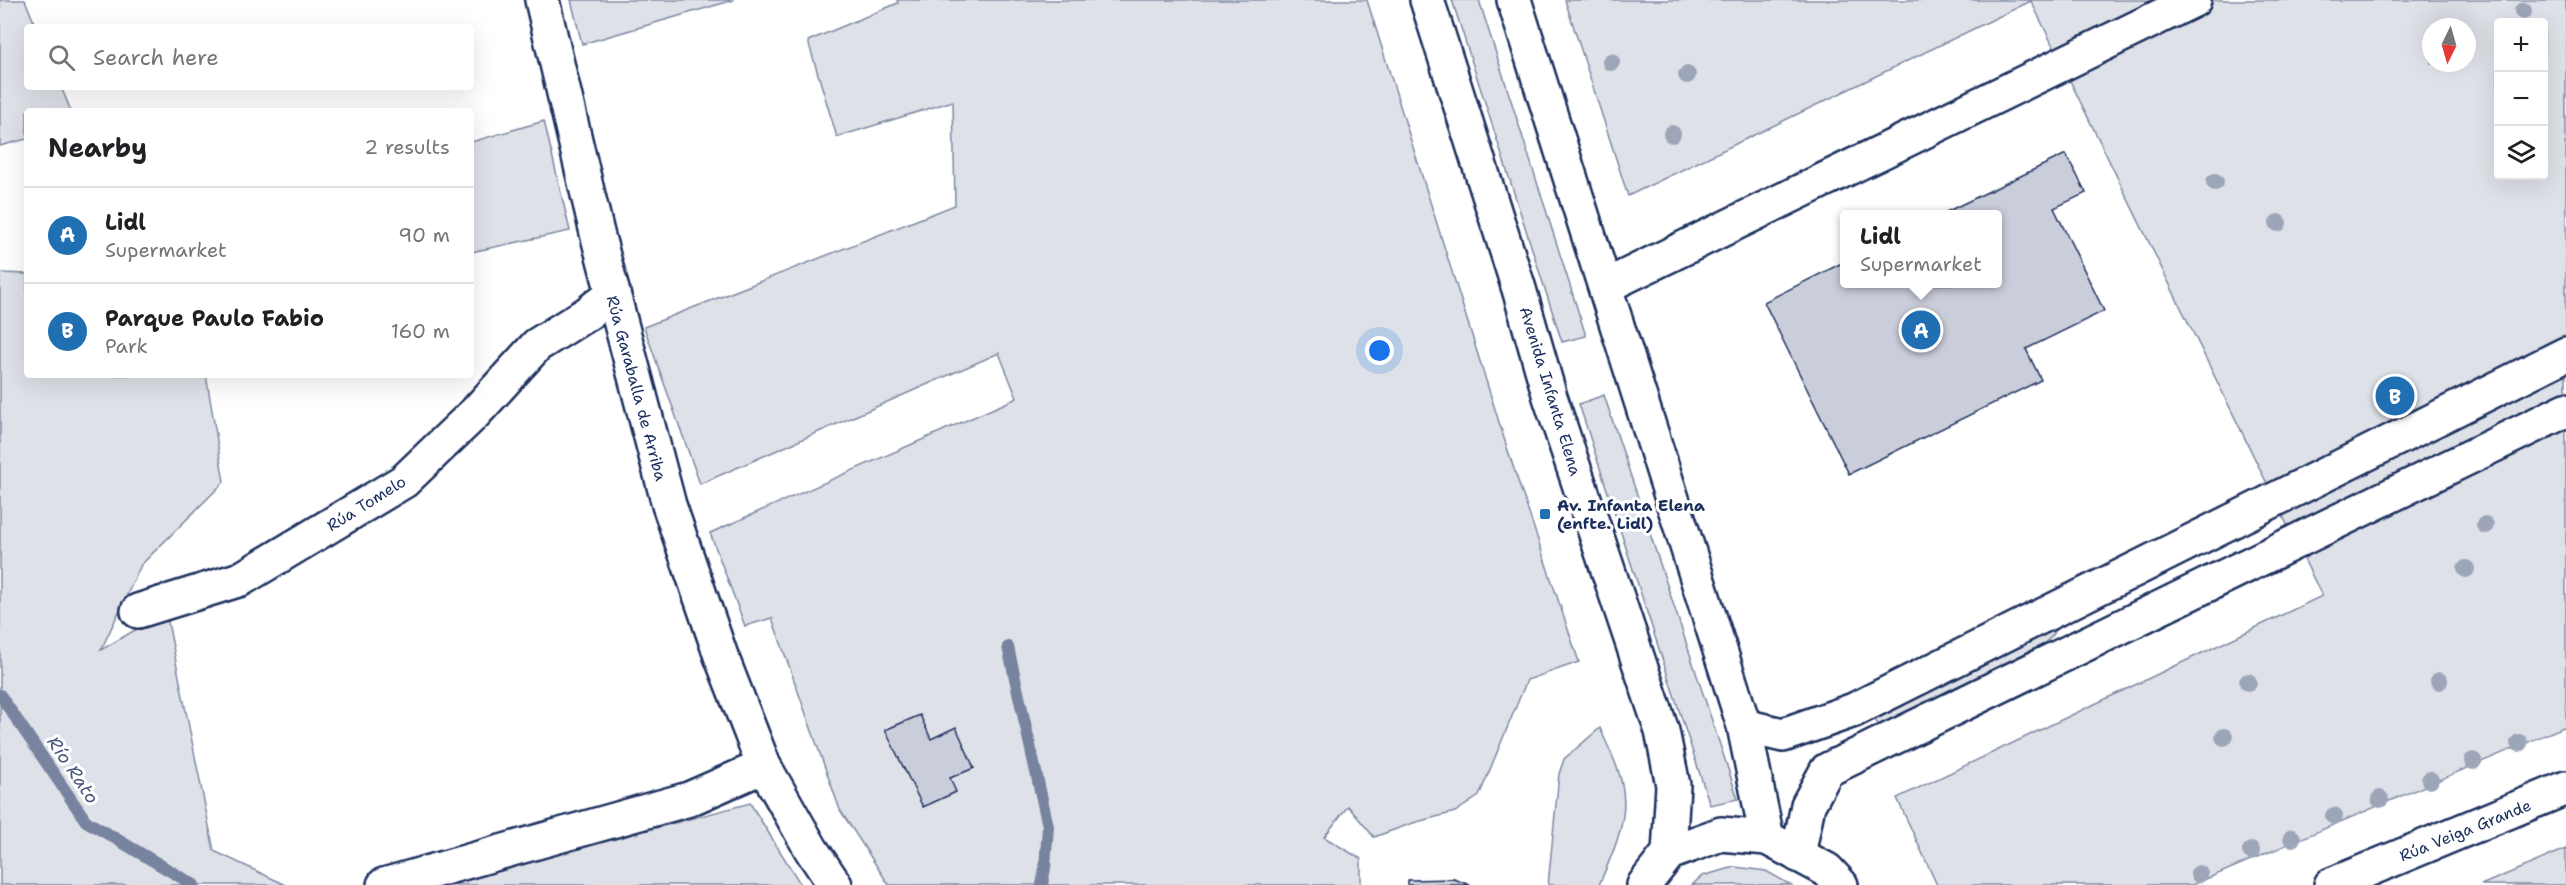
<!DOCTYPE html>
<html lang="en">
<head>
<meta charset="utf-8">
<style>
	:root { --surface:#fff; --page:#f2f2f2; --text:#202124; --muted:#757577; --line:#e0e0e0; --accent:#1f6fb2 }
	body { margin:0; font-family:"Shantell Sans",sans-serif; background:var(--page); color:var(--text) }
	.controls { position:absolute; right:18px; top:18px; display:grid; overflow:hidden; border-radius:6px; box-shadow:0 6px 24px #0002 }
	.controls button { width:54px; height:54px; display:grid; place-items:center; padding:0; border:0; border-bottom:2px solid var(--line); background:var(--surface); color:var(--text); font:30px sans-serif }
	.compass { position:absolute; left:2422px; top:18px; width:54px; height:54px; border-radius:50%; background:var(--surface); box-shadow:0 6px 24px #0002; rotate:185deg }
	.you { position:absolute; left:1380px; top:351px; width:21px; height:21px; margin:-15px; border:4px solid #fff; border-radius:50%; background:#1a73e8; box-shadow:0 0 0 9px #1a73e833 }
	.badge { display:grid; place-items:center; width:39px; height:39px; border-radius:50%; background:var(--accent); color:#fff; font-size:20px; font-weight:700 }
	.pin { position:absolute; translate:-50% -50%; border:3px solid #fff; box-shadow:0 2px 6px #0006 }
	.popup { position:absolute; left:1840px; top:210px; width:162px; height:78px; box-sizing:border-box; display:grid; place-content:center; border-radius:6px; background:var(--surface); filter:drop-shadow(0 2px 4px #0005); font-size:20px; white-space:nowrap; color:var(--muted) }
	.popup b { font-size:22px; color:var(--text) }
	.popup::after { content:''; position:absolute; left:50%; top:100%; margin-left:-12px; border:12px solid transparent; border-top-color:var(--surface) }
	.list { margin:0; padding:0; list-style:none }
	h2 { display:flex; justify-content:space-between; align-items:center; height:78px; margin:0; padding:0 24px; font-size:26px }
	h2 small { font-size:20px; font-weight:400; color:var(--muted) }
	.list li { display:grid; grid-template-columns:39px 1fr auto; gap:18px; align-items:center; box-sizing:border-box; height:96px; padding:0 24px; border-top:2px solid var(--line) }
	.list b { display:block; font-size:22px; white-space:nowrap }
	.list p { margin:0; font-size:20px; white-space:nowrap; color:var(--muted) }
	.list em { font-size:20px; font-style:normal; color:var(--muted) }
	.icon { flex:none; width:33px; height:33px; fill:none; stroke:currentColor; stroke-width:2; stroke-linecap:round; stroke-linejoin:round }
	.map { position:relative; flex:none; width:2566px; height:885px; overflow:hidden }
	.search { position:absolute; background:var(--surface); box-shadow:0 6px 24px #0002; left:24px; top:24px; width:450px; height:66px; display:flex; align-items:center; gap:15px; box-sizing:border-box; padding:0 21px; border-radius:6px; color:var(--muted); font-size:22px }
	.panel { position:absolute; background:var(--surface); box-shadow:0 6px 24px #0002; left:24px; top:108px; width:450px; height:270px; border-radius:6px }
	.map>svg:first-child { display:block }
	.green { fill:#dee1e7; stroke:#7c88a2; stroke-width:1.5; fill-rule:evenodd }
	.lines { fill:none; stroke-linecap:round; stroke-linejoin:round }
	.stream { stroke:#77839f; stroke-width:12 }
	.building { fill:#caceda; stroke:#1b2f5e; stroke-width:1.5 }
	.minor-casing { stroke:#1b2f5e; stroke-width:38 }
	.minor { stroke:#fff; stroke-width:33 }
	.tree { fill:#9da5b9 }
	.poi-dot { fill:#1f6fb2; stroke:#fff; stroke-width:2 }
	.labels { text-anchor:middle; stroke-width:6; stroke-linejoin:round; paint-order:stroke }
	.street-label { font-size:16px; fill:#1b2f5e; stroke:#fff }
	.poi-label { font-size:16px; font-weight:bold; fill:#1b2f5e; stroke:#fff; text-anchor:start }
	.water-label { font-size:18px; font-style:italic; fill:#49597e; stroke:#fff }
</style>
</head>
<body>
<div class="map">
<svg width="2566" height="885" viewBox="0 0 2566 885">
	<rect width="100%" height="100%" fill="#fff"/>
	<filter id="ink" filterUnits="userSpaceOnUse"><feTurbulence type="fractalNoise" baseFrequency=".0167" numOctaves="2"/><feDisplacementMap in="SourceGraphic" scale="12" xChannelSelector="R" yChannelSelector="G"/><feConvolveMatrix kernelMatrix="1 2 1 2 8 2 1 2 1" color-interpolation-filters="sRGB"/></filter>
	<g filter="url(#ink)">
		<path class="green" d="M0 0H25L36 27H27V87H61L71 111H27V139L0 146Z
			M571 0H734L582 44Z
			M897 0H1367L1509 454 1579 662 1527 680 1479 796 1455 812 1413 823 1374 837 1348 806 1324 837 1361 859V885H889L840 810 772 618 745 626 710 533 1017 398 999 353 700 484 644 327 955 205 953 101 837 137 808 41 898 3Z
			M1452 0H1479L1586 336 1562 342Z
			M1565 0H2566V726L2192 885H1937L1897 798 2322 596 2031 1 1628 196ZM2498 22H2544V176H2498ZM2431 27H2467V63H2431Z
			M544 121 570 231 471 252V142Z
			M0 273 27 274V375H206L224 482 141 565 101 650 166 612 214 851 286 885H0Z
			M1604 395 1738 799 1710 805 1579 404Z
			M2057 624 2053 635 2033 654 1879 727 1872 713Z
			M1600 728C1607 745 1617 763 1621 780 1631 818 1613 852 1599 885H1548L1559 774 1564 759Z
			M750 803 801 885H435L487 873Z
			M2566 849V885H2481Z
			M1735 867 1766 871 1791 885H1692L1702 876Z"/>
		<g class="lines">
			<path class="stream" d="M1008 647 1048 826 1045 868 1042 885
				M0 695 86 821 194 885"/>
		</g>
		<path class="building" d="M2066 154 2086 193 2054 208 2104 311 2026 349 2041 380 1849 474 1764 302 1844 262V284H1998V214H1942Z
			M920 715 931 739 956 727 974 768 950 778 956 792 923 807 885 730Z
			M1454 879 1470 885H1408V880Z"/>
		<g class="lines">
			<g class="minor-casing">
				<path id="minor" d="M542 0 597 233 669 505 721 656 764 766 811 849 835 885
					M1427 0 1519 289 1550 397 1662 731 1673 785 1669 853
					M1514 0 1744 726 1767 838
					M1606 286 2194 0
					M138 611 241 579 404 481 475 413 537 345 588 313 612 294
					M1744 726 1783 735 1854 710 2566 354
					M1798 855 1808 805 1827 770 2566 410
					M384 885 689 799 764 766
					M1644 885 1669 853 1721 834 1767 838 1827 870 1841 885
					M2331 885 2566 788"/>
			</g>
			<use href="#minor" class="minor"/>
		</g>
		<g class="tree">
			<circle cx="2523" cy="11" r="9"/>
			<circle cx="1611" cy="62" r="9"/>
			<circle cx="1687" cy="75" r="9"/>
			<circle cx="1672" cy="134" r="9"/>
			<circle cx="2215" cy="182" r="9"/>
			<circle cx="2278" cy="223" r="9"/>
			<circle cx="2485" cy="525" r="9"/>
			<circle cx="2466" cy="569" r="9"/>
			<circle cx="2439" cy="681" r="9"/>
			<circle cx="2248" cy="682" r="9"/>
			<circle cx="2224" cy="737" r="9"/>
			<circle cx="2519" cy="743" r="9"/>
			<circle cx="2473" cy="761" r="9"/>
			<circle cx="2430" cy="780" r="9"/>
			<circle cx="2380" cy="799" r="9"/>
			<circle cx="2334" cy="816" r="9"/>
			<circle cx="2292" cy="838" r="9"/>
			<circle cx="2251" cy="851" r="9"/>
			<circle cx="2199" cy="874" r="9"/>
		</g>
	</g>
	<rect class="poi-dot" x="1539" y="508" width="12" height="12" rx="3"/>
	<g class="labels">
		<g class="street-label">
			<text transform="translate(637 388) rotate(75)" y="6">Rúa Garaballa de Arriba</text>
			<text transform="translate(1551 391) rotate(73)" y="6">Avenida Infanta Elena</text>
			<text transform="translate(366 503) rotate(-32)" y="6">Rúa Tomelo</text>
			<text transform="translate(2465 830) rotate(-22)" y="6">Rúa Veiga Grande</text>
		</g>
		<g class="poi-label">
			<text x="1557" y="511">Av. Infanta Elena<tspan x="1557" dy="18">(enfte. Lidl)</tspan></text>
		</g>
		<g class="water-label">
			<text transform="translate(73 770) rotate(56)" y="6">Río Rato</text>
		</g>
	</g>
</svg>
<div class="controls">
<button>+</button>
<button>−</button>
<button><svg class="icon" aria-label="layers" viewBox="0 0 24 24"><path d="M12 4l9 5-9 5-9-5zM3 14l9 5 9-5"/></svg></button>
</div>
<svg class="compass" viewBox="-18 -18 36 36"><path d="M0-13l5 13h-10z" fill="#e53935"/><path d="M0 13l5-13h-10z" fill="#757577"/></svg>
<div class="you"></div>
<div class="pin badge" style="left:1921px;top:330px">A</div>
<div class="popup"><b>Lidl</b>Supermarket</div>
<div class="pin badge" style="left:2395px;top:396px">B</div>
<div class="search"><svg class="icon" aria-label="search" viewBox="0 0 24 24"><circle cx="10" cy="10" r="6"/><path d="M15 15l6 6"/></svg>Search here</div>
<section class="panel">
<h2>Nearby<small>2 results</small></h2>
<ul class="list">
<li><span class="badge">A</span><div><b>Lidl</b><p>Supermarket</p></div><em>90 m</em></li>
<li><span class="badge">B</span><div><b>Parque Paulo Fabio</b><p>Park</p></div><em>160 m</em></li>
</ul>
</section>
</div>
</body>
</html>
